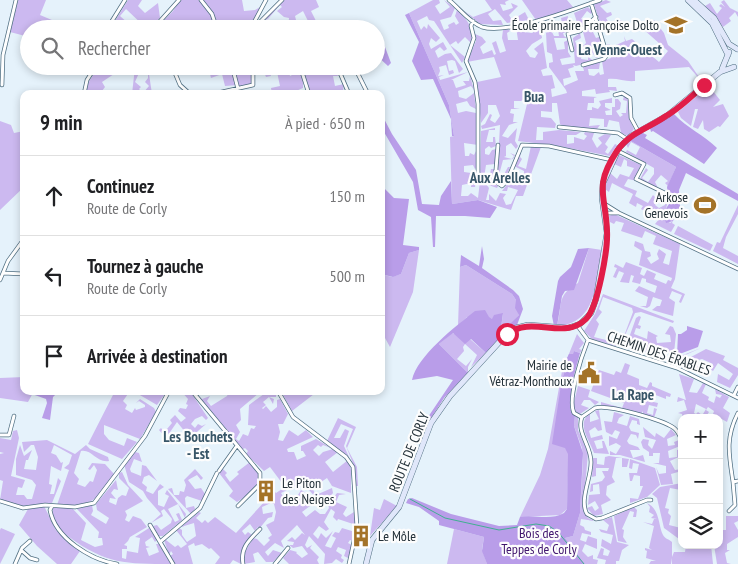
<!DOCTYPE html>
<html lang="fr">
<head>
<meta charset="utf-8">
<style>
	:root { --surface:#fff; --page:#f6f6f6; --text:#202124; --muted:#757577; --line:#e0e0e0 }
	body { margin:0; font-family:"PT Sans Narrow",sans-serif; background:var(--page); color:var(--text) }
	.controls { position:absolute; right:15px; bottom:15px; display:grid; overflow:hidden; border-radius:10px; box-shadow:0 2px 8px #0003 }
	.controls button { width:45px; height:45px; display:grid; place-items:center; padding:0; border:0; border-bottom:1px solid var(--line); background:var(--surface); color:var(--text); font:25px sans-serif }
	.stop { position:absolute; width:15px; height:15px; margin:-11px; border:4px solid #e11d48; border-radius:50%; background:#fff }
	.stop.end { background:#e11d48; border-color:#fff; box-shadow:0 1px 5px #0008 }
	.list { margin:0; padding:0; list-style:none }
	h2 { display:flex; justify-content:space-between; align-items:center; height:65px; margin:0; padding:0 20px; font-size:21px }
	h2 small { font-size:16px; font-weight:400; color:var(--muted) }
	.list li { display:grid; grid-template-columns:32px 1fr auto; gap:15px; align-items:center; box-sizing:border-box; height:80px; padding:0 20px; border-top:1px solid var(--line) }
	.list b { display:block; font-size:19px; white-space:nowrap }
	.list p { margin:0; font-size:16px; white-space:nowrap; color:var(--muted) }
	.list em { font-size:16px; font-style:normal; color:var(--muted) }
	.icon { flex:none; width:28px; height:28px; fill:none; stroke:currentColor; stroke-width:2; stroke-linecap:round; stroke-linejoin:round }
	.map { position:relative; flex:none; width:738px; height:564px; overflow:hidden }
	.search { position:absolute; background:var(--surface); box-shadow:0 2px 8px #0003; left:20px; top:20px; width:365px; height:55px; display:flex; align-items:center; gap:12px; box-sizing:border-box; padding:0 18px; border-radius:28px; color:var(--muted); font-size:19px }
	.panel { position:absolute; background:var(--surface); box-shadow:0 2px 8px #0003; left:20px; top:90px; width:365px; height:305px; border-radius:10px }
	.map>svg:first-child { display:block }
	.green { fill:#ccb9f0 }
	.forest { fill:#b99de9 }
	.lines { fill:none; stroke-linecap:round; stroke-linejoin:round }
	.stream { stroke:#40b091; stroke-width:1 }
	.street-casing { stroke:#506f82; stroke-width:4.5 }
	.secondary-casing { stroke:#506f82; stroke-width:6 }
	.street { stroke:#fff; stroke-width:3 }
	.secondary { stroke:#e0e7fa; stroke-width:5 }
	.route { stroke:#e11d48; stroke-width:6 }
	.labels { text-anchor:middle; stroke-width:4.5; stroke-linejoin:round; paint-order:stroke }
	.poi-label { font-size:14px; fill:#243139; stroke:#fdfdfd; text-anchor:end }
	.street-label { font-size:14px; fill:#243139; stroke:#fdfdfd }
	.park-label { font-size:14px; fill:#41166e; stroke:#fdfdfd }
	.neighbourhood-label { font-size:15px; font-weight:bold; fill:#385668; stroke:#fdfdfd }
</style>
</head>
<body>
<div class="map">
<svg width="738" height="564" viewBox="0 0 738 564">
	<rect width="100%" height="100%" fill="#e5f2fb"/>
	<path class="green" d="M18 0H46L40 15 59 23 57 29H29V37L10 32Z
		M128 0H142L138 6 145 13 158 3 160 18 147 29 126 9 120 16 129 24 124 29H110Z
		M180 0H242L244 11 255 10 262 6 249 29H155L173 11Z
		M284 0H316L319 7 311 11 320 29H312L303 11 295 16 297 24 296 29H288L289 18 284 17 277 11 282 7 280 5 268 19 263 21Z
		M433 0H439L440 3 435 6 440 14 450 7 444 0 455 8 451 17 440 20 444 30 449 28 448 25 454 22 456 25 459 23 455 16 457 10C467 19 475 29 471 43L465 37 458 44 456 41 450 45 465 57 462 63 434 21 429 20 427 16 417 21 421 30 424 26 427 29 428 24 440 38 436 42 431 38 429 44 431 49 443 42 447 49 444 51 440 47 435 51 438 58 445 54 451 53 463 69 459 73 455 61 452 60 447 61 449 71 453 70 454 73 449 75 446 65 439 67 440 71 438 76 444 75 439 77 440 80 468 72 451 80H453L456 88 466 85 463 81H469L470 76 474 90 471 86 458 91 459 97 466 99 474 93 476 109 470 106 467 101 456 104 458 113 466 111 476 113 478 145 464 143 465 156H469L470 153 474 155 477 149 478 167 475 169 473 165 464 166V172L471 173V180L475 179 477 173 475 187H471V183L462 185 461 196H468L471 193 478 198 480 181 481 131 495 128V130H489L486 142H493V137H495L496 146 491 148 489 146 485 149V154L489 155 492 150 496 149 495 164 486 165 484 178 489 179 491 169H494L493 182 498 186 497 188 486 184 489 188 486 200H489V194L496 201 500 193 506 194 503 198 506 205 511 204 518 190 508 187 507 191H502L508 183 513 170 516 171 514 180 518 181 521 173H524V171L514 166 522 147 520 157 522 159 518 166 526 169 531 146 541 147 523 196H516L511 210 478 200 452 204 450 137 454 136 449 105 409 13Z
		M485 0H509L505 2 506 5 500 4 503 11 513 8 511 3 518 6 509 15 512 20 525 12 529 20 507 23 495 9 488 14 493 21 501 20 503 25 480 24 463 10 473 17 492 10Z
		M522 0H567L573 7 560 14 536 20Z
		M606 0 611 2 600 6 607 13 611 12 612 15 606 18 609 23 621 20 622 22 602 30 594 4Z
		M724 0 730 8 738 12V17L735 12 729 18 731 21 723 27 705 6 710 3 717 14 722 8 719 6 721 4 725 7 721 2Z
		M588 7 593 12 591 14 587 11 581 19 588 22 576 31 563 33 564 36 567 38H554L557 50 565 49 564 42 568 40V52L571 57 560 59 562 65 575 63 573 38 580 33 581 38 575 41 577 46H583L586 43 583 32 593 21 597 26 591 28 596 38 599 37V31L602 41 596 43 598 52 603 50 604 46 606 54 596 58 591 51 583 50 581 59 588 60V57L594 61 576 66 573 65 574 67 568 69 571 77 563 79 564 86 578 80 575 71H584L583 67 600 62 599 69H588L589 75 594 76 599 72 600 75 604 74 602 61 611 58 607 44 614 46 625 41 624 36 626 41 632 39 659 62 668 51 643 29 652 25 654 20 664 33 668 45 688 61 703 83 689 67 635 71V81C625 82 618 78 608 79V87H616L617 91 609 90 610 92 596 94 595 89 582 91V96L597 97 594 98V103H588L587 110H592V107L598 109 601 105 599 101 612 98V103H605V107L611 110 605 111 606 115H612V107H615V99H618L621 103 620 109 616 111 620 117 623 115 621 113H626L627 101 623 100 624 96 628 98 629 118 634 129 628 136 621 133 619 122 609 120 607 127H604V119L590 118 589 126 600 125 597 129 564 127 560 124 557 103H552V112L541 111V117L551 118 556 124 555 128 537 127 536 140H543V132L559 130 581 132 576 135H567V144L574 143V137L584 140 587 136 584 134 585 132 594 133 592 139 597 148 602 143 598 138 605 134 611 135 605 144 608 147 605 152 608 154 615 144 617 145 610 156 558 146 518 141 527 104 525 98 521 101H514V108L520 109H511L510 113 514 114 513 122H518L509 125 502 136 508 138 517 128 515 141 518 146 516 149 511 143 506 146V156L504 157 512 159 514 156 510 153 515 155 513 159 503 160 499 175 503 176 508 167H510L505 181 499 182 497 179 500 125 482 129 481 126 485 124 490 114 492 115 490 120 495 123 500 116 496 105H488V113L481 123 477 82 501 77 494 57 467 62 476 41 475 34 482 37 486 42 480 47 483 54 492 50 494 55 496 54 492 43 496 41 500 53 506 51 502 38 503 30 508 29 510 31 507 33 508 40H518L516 27 524 26 523 32 533 33 530 24 540 25 542 38 532 44 526 51 530 57 535 58 538 53 534 49 543 42 547 68 541 70 543 76 552 75 555 88 551 89 552 97 567 93 566 90 549 67V63L553 62 552 54 547 52 546 33 551 30 554 36H559L557 24 562 23 561 18 568 16 567 26 565 25 563 29 568 32 570 29 568 27 577 22 574 13Z
		M99 66H116L114 74 102 82 105 87 102 91 104 94H86L88 83Z
		M140 66H167V73L149 74 152 94H132L135 67 139 73 135 82 141 87 139 89 143 93 149 86 145 82 148 78V74L140 69Z
		M208 66H252V84L239 88 238 85 225 86 222 74 211 78Z
		M254 66H287L290 76 296 73 293 66H299L303 77V88L296 91 297 94H272L271 88 280 86 277 72 274 70 270 72 271 76 266 77 262 67H258L259 73H255Z
		M301 66H327L329 71 335 66 338 76H333L335 86 344 84 343 91 341 90 337 94H310Z
		M709 86 720 100 713 107 723 104 729 116 720 127 718 126 709 132 704 129 703 120 698 129 693 127 698 109H695L691 126 681 118 678 112Z
		M0 121 11 125 14 133 24 131V187L0 210Z
		M629 140 676 167 668 186 665 183 668 181 661 175 655 182 658 188H661L659 190 640 179 646 168 648 170 642 178 648 182 654 174V168L626 152 627 150 636 155 640 147 631 142 628 148 626 144Z
		M619 155 641 165 634 180 637 181 628 179 624 186 637 191 635 196 648 203 653 195 658 200 655 205 659 208 665 205 666 200 668 201 664 216 670 223 673 221 672 223 675 225 671 232 655 224 660 218 650 214 648 208 645 211 641 209 643 206 637 203 636 207 629 203 633 194 612 183 609 192 605 189 609 172 617 179 620 174 629 177 634 168 627 166V161L624 159 621 167 614 164Z
		M738 205V214L726 237 723 248 738 256V264L713 251 717 242 720 243Z
		M614 214 680 244 675 279 671 288 685 294 681 303 679 302 682 295 672 291 669 298 675 302 673 316 652 310 657 306H660L662 300 653 297 650 306 647 308 640 306H646L648 297 635 291 639 286 655 293 657 286 646 282V279L642 278 640 284 632 282 634 276 631 275 629 283 620 282 624 273 619 271 616 278 613 277 617 268 614 267 615 264 623 268 626 262 642 268 640 274 644 276 647 270 656 274 654 279 666 284 668 280 671 281 672 278 639 265 642 251 634 246 635 241 643 244 645 251 650 252 651 256 647 258 651 264 659 259 657 254 659 249 666 254 663 263 669 265 672 251 653 244 656 236 645 231 642 238 621 231 624 223 616 221 614 224 610 222 609 216Z
		M678 226 713 245 710 251 674 234Z
		M589 248 602 250C596 281 597 324 557 326 563 303 556 296 578 283Z
		M419 250 413 292 390 347 385 338 381 339 383 312 381 274 392 277 401 274 409 253Z
		M466 265 512 294 516 300 519 315 507 329 501 328 503 314 493 319 467 317 458 326 460 267Z
		M603 294 674 321 673 323 641 312 635 313 621 344 633 312 632 308 603 297 599 309 602 312 596 320 599 324 594 337 618 343 615 346 592 339 584 331 595 314Z
		M639 316 641 317 638 325 641 326 640 329 636 328 634 334 647 339 648 331 658 336 656 337 657 343 671 342 670 335 665 334 670 326 673 327 676 334 674 353 659 350 651 354 628 346 625 349 636 318Z
		M452 333 470 339 486 353 471 367 477 355 465 344 463 347 464 351 457 359 466 366 472 359 468 367V373L439 344Z
		M577 334 584 343 579 349 582 350 580 353 574 351 571 374 567 509 560 515 520 517 540 475 548 449 562 371Z
		M701 348 674 360 684 364 691 357 706 349 725 356 723 360 738 368V375L730 388 717 382 718 374 729 380 733 374 718 363 713 371 710 369 713 364 702 359 695 361 697 366 704 367 701 374 671 363 673 359Z
		M625 363 630 365 627 374 639 379V385L647 388 650 382 652 383V386L671 394 670 397 666 396V399L653 394 652 398 650 397 649 401 658 403 657 407 649 405 647 413 653 415 654 408 657 409 654 418 643 415V411L641 414 601 405V402L622 408 624 403 591 391 599 370 614 375 616 371 621 373Z
		M679 374 694 379 689 392 697 393 703 383 706 384 702 393 709 397 708 400 714 403 716 396 720 398 722 395 716 394 715 389 729 397 723 408 730 413 727 422 713 414 714 411 708 407 706 410 709 412 707 415 703 414 706 409 696 404 694 413 696 414 698 412 706 418H683L682 414 678 413 687 410 684 400 677 402 678 397 686 400Z
		M24 377V391H34L28 402 0 398V378Z
		M578 386 590 390 588 397 599 402 595 405 590 400H584L581 405 589 408 580 414 575 412 573 406Z
		M115 391H130L123 401 127 405 125 409 132 413 135 408 136 410 145 407V405L139 401 136 403 140 399 154 408 156 412 140 439 104 425V434L109 440 124 446 127 438 137 442 122 459 88 444Z
		M133 391H167L157 405Z
		M181 391H190L208 418 206 420 202 416 195 419 191 424 195 428 198 424 202 426 206 424 190 438 177 422 166 438 159 430 161 428 165 433 168 431 167 429 172 423 170 420 175 415 181 422 186 418 178 411 180 408 186 409 188 405 186 404 188 399Z
		M194 391 202 399 210 396 207 401 211 406 227 396 229 391H258L259 393 240 409 241 420 236 425 240 432 236 439 239 441 243 434 248 436 251 428 254 429 256 426 248 425 249 405 268 391H276V397H269L274 399 273 404 269 397 263 402 266 405 262 408 263 409 266 406 271 412 277 407V400L280 399 288 414 283 424H278L280 432 278 440 283 441 289 430 298 436 306 430 313 437 287 449 288 452H294L297 460 306 456 303 451H301V446L316 439 331 448 323 445 321 447 318 445 313 450 319 456 323 452 333 449 338 452 325 462 333 472 348 460 351 470V493L332 486 327 478 312 488 316 495 332 488 333 493 325 503 321 504 299 478 294 481 297 485 281 493 286 501 298 495 301 490 311 496 322 510 314 503 302 512 306 517 315 510 320 514H325L329 508 328 505 337 493 346 494 339 495 336 502 347 507 343 514 346 517 354 512 356 525 338 519 337 521 333 517 335 512 331 509 324 522 329 529 326 531 319 526 313 534 318 539 321 533 326 538 333 531 325 546 331 548 336 538 332 536 335 532 339 533 342 528 355 532 353 541 350 540 348 543 352 545 348 558 344 556 346 550 338 547 336 551 342 555 341 558 344 560 342 563 336 559 332 563 324 564 325 554 309 536 305 545 307 548 312 545 310 548 319 557 317 560 319 564H289L283 558 290 550 297 552 296 553 302 558 308 554 302 546 293 548 289 545H293L294 542 287 541 292 537 295 540 302 533 305 535 297 525 281 541 284 548 275 543 265 552 268 556 273 550 282 553 273 562H266L258 552 253 554 255 562 244 564 243 555 253 538 257 539 264 546 270 540 268 538 272 535 266 525 274 521 276 512 274 504 271 503 262 507 263 514 273 512 272 517 268 518 259 529 258 527 255 531 250 524 242 531 245 535 248 532 252 535C243 545 241 551 241 564L233 560 230 564H215L220 557 211 548 209 549 202 544 195 546 194 543 188 546 193 564H175L170 556 173 554 171 551 169 555 164 540 169 535 166 540 175 547 178 545 181 548 187 544 176 530 179 528 182 530V535L187 542 196 536 194 523 181 527 199 512 201 513 196 518 202 523 205 520 208 523 215 517 236 533 274 491 276 493 285 487 270 467 264 471 246 454 248 451 245 448 241 450Z
		M281 391H291L293 395 298 391H318L292 411Z
		M599 410 602 430 598 431 595 427 589 431 591 438 602 435 603 439 594 441 597 449 603 448 602 441H604L609 454 594 453C589 439 576 424 590 413V422L599 419 595 411Z
		M614 412 624 415 619 418 617 423 627 426 630 416 639 419 640 425 637 424V421L632 420 629 427 631 431 639 433 638 439 636 435 631 434 627 441 629 444 638 447 640 450H630L633 458 643 455 645 462 620 455H610V451L616 454 621 446 616 443 609 446V436L617 439 620 432 615 430 612 435 606 432 604 421 612 422Z
		M575 415 578 417V430L588 453 583 510 588 518 595 521 581 519 580 525 584 527 585 530 591 532V535L582 533 580 540 586 542 588 536 597 539V549L585 544 582 551 588 557 593 555V559L598 560 597 564H585L565 538 573 536 580 513 583 460 582 448 574 426Z
		M338 418 356 427 347 448 357 467 358 486H355L354 466 346 446 353 429 341 424 334 438H340L345 429 349 431 344 446 349 457 327 441Z
		M643 427 655 437 656 433 664 438 671 429 676 435 667 439 668 446 675 445 674 442 679 440 680 446 668 451 669 458 677 457V450L680 449 681 456 670 461 675 470 681 469 682 462V476H680L678 472 671 474 673 484 661 485 656 467 659 474 666 473V466L653 463H659L660 453H653V456H649V452L643 448 641 442 643 439 649 440 648 445 652 449 656 440 645 437Z
		M17 430 19 438 11 476 25 480 22 488 18 487 16 495H24L27 499H32L36 485 32 480 16 475V459L20 445 24 456 32 450 28 460H26L24 469 36 470 38 457 34 445H31L24 452 22 442 47 440 75 454 86 445 90 449 108 457 109 461C96 463 92 449 81 451L74 473 79 479 77 484 85 487 90 481 93 482 97 470 94 465 90 470 88 469 92 463 105 464 114 474 120 464C100 497 98 507 57 505L69 470 64 468 69 464 72 455 54 445 51 453 56 455 61 463 63 462 61 471 51 466 49 484 52 485 50 494H54L58 478 61 481 52 503 23 506 0 500 3 481 0 480V454L4 453 0 452V438L11 440 13 431Z
		M135 452 139 453 142 462 134 459 130 469 131 472 141 476 142 465 146 466 157 481 149 475 144 477 142 483 147 487 146 491 153 494 160 484 164 487 158 491V505L164 507 169 496 165 494 167 490 186 514 185 518 178 504 168 509 175 522 179 520 176 514 179 513 182 520 163 536H159L153 526 157 525 161 530 171 523 172 519 164 509 161 511 163 516 151 523 161 514 147 498 143 491 129 482 124 464Z
		M609 456 629 459 627 467H622V458H616L612 477 615 482 607 486 606 495 611 500 601 505 603 514 594 516 587 508 592 506 595 511 599 508 595 501 588 505 589 495 600 494 599 484 593 485V491L590 492 591 484 602 481 605 477 602 471H608L609 468H596V476L592 477 593 458H597V464L604 465 605 457Z
		M630 459 655 468 660 485 647 497 630 503V498L638 499 643 486H640V476L634 475 632 481H630L629 473H637L639 464 633 463 632 469 629 468Z
		M250 462 259 475 260 481 245 497 237 502 229 496 233 491 219 473 223 469 227 473 225 475 230 482 239 474 237 472Z
		M195 469 203 478 201 480 197 475 188 480 195 489 201 488 205 494 202 501 187 496 185 498 186 508 194 506 195 509 191 514 168 489 172 488 174 495H179L180 491 184 492 186 485 184 480Z
		M122 472 128 485 143 501 125 511 127 515 125 520 129 522 133 516 141 519 147 527 130 537 128 541 124 545 127 546V549H122V558L126 559 127 551 138 553 140 538 135 537 149 528 157 540 155 542 152 537 145 542 146 546 150 547 146 548 149 556 159 552 156 544H159L171 564C126 564 106 564 69 537 60 530 51 520 53 508H72L86 523 81 540 95 547 103 545 102 538H98L99 532 77 509 92 505 93 511 91 515 106 524 109 518 97 510 96 504 116 480 118 490 114 489 111 493 116 499 110 498 109 502 116 505 118 498 122 495 126 496 129 488 119 478V473Z
		M682 483 681 490 670 488 665 508 669 509 668 513 671 516 669 525 681 528 679 539 664 528 657 498 652 494 660 487Z
		M384 499 397 506 370 536 374 508 380 510Z
		M647 503C660 509 658 525 663 535 665 539 669 539 672 542V557L674 552H685L686 545H711L713 564H672V558L671 564H649L651 561H656L646 558 647 551 645 550V548L652 550 649 548 654 526 643 522 652 524 654 519H657L651 518 654 515 649 512 650 507Z
		M44 506 56 530 80 551 71 564H57L37 546 19 525 28 509Z
		M634 507 637 510 636 517H633L634 512 630 511 622 529 624 530 623 537 627 543 618 541 614 516Z
		M726 516H738V521L734 523 738 530V537L727 544V550H730L725 553 727 563 731 564H717L714 545H719V530H726Z
		M612 517 617 542 629 545 622 550 619 561H616V564H605L606 560 597 558 601 548 604 549 603 555 608 556 610 551 601 546 602 539 611 544 613 535 601 532 599 529 607 531 609 525 603 520Z
		M1 528 15 534 0 564V530Z
		M454 529 484 537 482 549 487 564H447Z"/>
	<path class="forest" d="M409 13 449 105 454 136H452L451 119 433 79 421 80 412 61 419 42 405 15Z
		M376 31H379L391 63 388 66 376 55Z
		M381 113 392 134 416 170 422 204 439 205 441 196 451 181 452 204 478 200 497 207 490 218 465 216H436L435 247H433L431 217 418 210 413 182 384 132Z
		M674 114C687 128 704 135 717 148L704 164 653 131 651 132 650 128Z
		M641 132 647 135 645 138 738 194V201L686 173 679 190 680 206 673 221 666 223 664 216H661L669 204 667 187 676 167 629 140Z
		M381 185 394 198 409 199 403 245 419 247V250L409 253 401 274 393 277 381 274Z
		M482 246 484 259 482 268 513 290 519 296 523 309 517 325 508 330 486 353 471 339 465 344 453 333 439 344 468 373 444 398 428 423 426 420 453 380 437 376 412 380C417 356 456 326 475 311L485 310 489 317 492 319 494 315 503 313 501 328 504 330 519 315 515 308 516 300 512 294 466 265 460 267 461 255 479 266Z
		M589 248 574 290 565 291 562 296 557 326H554L552 316 558 281 560 277 571 267 578 249Z
		M687 326 703 331 698 347 677 355 678 334H681L687 330Z
		M574 351 580 353 573 379 570 409 575 415 574 426 583 453 580 513 573 536 565 538 585 564H487L482 551 484 537 439 525V521L419 507 406 503 408 499 412 498 451 514 499 526 517 525 520 517C534 514 550 521 564 513L567 509 568 454 565 448 552 444 561 385 566 367 564 364 569 354H573Z
		M34 391H59L53 397 50 420 42 418 47 403 46 399 32 394Z"/>
	<g class="lines">
		<path class="stream" d="M195 391 200 399
			M410 499 445 518 499 530 536 524 549 526 558 532 584 564"/>
		<g class="street-casing">
			<path id="street" d="M201 0 212 14 217 29
				M449 0C459 8 469 22 482 27 508 35 574 9 600 0
				M473 21 471 26 474 38 466 61 475 82 478 104V181
				M251 28 257 25 282 0
				M251 28 266 0
				M107 29 125 0
				M153 29 179 0
				M572 50 568 34 580 31 596 17
				M583 65 604 59 607 55 591 3
				M172 66 180 85 190 94
				M232 66 238 89
				M300 66 309 94
				M337 66 349 94
				M354 66 368 94
				M2 85 3 55 16 0
				M84 94 87 80 96 66
				M206 94H213
				M213 94 253 85V66
				M615 95 622 93 630 98 631 118 638 131
				M559 127 618 133 627 139
				M498 145 495 181 502 186 507 181 522 145 549 146 612 160
				M618 151 644 164 636 179 667 194
				M603 203 619 213 738 269
				M605 213H618
				M3 273 24 274
				M0 280 8 261 24 239
				M577 325 588 340 677 368 738 398
				M192 391 260 473V484L238 506
				M278 391 293 417 346 457 353 467 357 527 349 564
				M734 395 738 387
				M738 413C725 438 729 455 733 482L738 481
				M581 417 574 413C567 399 582 355 588 340
				M0 435H9L14 416
				M219 471 236 447
				M651 500H647L602 518 596 519 587 514C579 501 591 478 591 463 592 446 576 433 582 417L595 408C608 404 663 420 674 428 678 431 680 436 682 441
				M0 501 23 508 45 505 75 507 94 503 145 436 169 391
				M52 506 50 510C55 538 91 560 117 564
				M729 511 735 505 733 482
				M150 525 173 564
				M681 533 682 531
				M160 542 200 508 217 473
				M21 550 30 558 37 560
				M15 564 22 548 30 541
				M243 564C240 548 249 540 260 529
				M275 564 288 548"/>
		</g>
		<g class="secondary-casing">
			<path id="secondary" d="M688 0 712 23 728 55
				M694 0 714 18 729 44 737 49
				M722 69 729 52
				M366 564 372 540 399 507 431 423 450 396 503 338 516 328 528 325 568 328 580 324 591 313 596 299 607 233 602 198 603 183 619 148 631 136 668 115 720 72 734 67"/>
		</g>
		<use href="#street" class="street"/>
		<use href="#secondary" class="secondary"/>
	</g>
	<g class="lines">
		<path class="route" d="M507 334C533 315 564 341 586 319 598 307 608 249 607 231 606 195 593 187 617 151 629 133 649 128 666 116 680 108 692 96 704 85"/>
	</g>
	<defs>
		<g id="school-bare" transform="scale(1.725)"><path d="M0-5L7-2L0 1L-7-2ZM-4 1L0 2.5L4 1V4Q0 6-4 4Z" fill="#a47328" stroke="#fdfdfd" stroke-width="2.5" paint-order="stroke"/></g>
		<g id="stadium-bare" transform="scale(1.725)"><path d="M0-5a6.5 5 0 1 0 0 10a6.5 5 0 1 0 0-10ZM-3.5-1.8h7v3.6h-7Z" fill="#a47328" stroke="#fdfdfd" stroke-width="2.5" paint-order="stroke"/></g>
		<g id="civic-bare" transform="scale(1.725)"><path d="M-.6-6.5H3V-4.5H.6V-3L4-1V1h2V6H-6V1h2V-1L-.6-3ZM-1.2 2.5V6h2.4V2.5Z" fill="#a47328" stroke="#fdfdfd" stroke-width="2.5" paint-order="stroke"/></g>
		<g id="building-bare" transform="scale(1.725)"><path d="M-4-6H4V6H1V3H-1V6H-4ZM-2.5-4.3h1.7v1.8h-1.7ZM.8-4.3h1.7v1.8H.8ZM-2.5-1h1.7V.8h-1.7ZM.8-1h1.7V.8H.8Z" fill="#a47328" stroke="#fdfdfd" stroke-width="2.5" paint-order="stroke"/></g>
	</defs>
	<g fill-rule="evenodd">
		<use href="#school-bare" x="676" y="25"/>
		<use href="#stadium-bare" x="705" y="205"/>
		<use href="#civic-bare" x="589" y="373"/>
		<use href="#building-bare" x="266" y="491"/>
		<use href="#building-bare" x="361" y="536"/>
	</g>
	<g class="labels">
		<g class="poi-label">
			<text x="659" y="30">École primaire Françoise Dolto</text>
			<text x="688" y="202">Arkose<tspan x="688" dy="16">Genevois</tspan></text>
			<text x="572" y="370">Mairie de<tspan x="572" dy="16">Vétraz-Monthoux</tspan></text>
			<text x="282" y="488" text-anchor="start">Le Piton<tspan x="282" dy="16">des Neiges</tspan></text>
			<text x="378" y="541" text-anchor="start">Le Môle</text>
		</g>
		<g class="street-label">
			<text transform="translate(659 353) rotate(19)" y="5">CHEMIN DES ÉRABLES</text>
			<text transform="translate(409 452) rotate(-68)" y="5">ROUTE DE CORLY</text>
		</g>
		<g class="park-label">
			<text x="539" y="538">Bois des<tspan x="539" dy="16">Teppes de Corly</tspan></text>
		</g>
		<g class="neighbourhood-label">
			<text x="620" y="55">La Venne-Ouest</text>
			<text x="534" y="102">Bua</text>
			<text x="500" y="183">Aux Arelles</text>
			<text x="633" y="400">La Rape</text>
			<text x="198" y="442">Les Bouchets<tspan x="198" dy="17">- Est</tspan></text>
		</g>
	</g>
</svg>
<div class="controls">
<button>+</button>
<button>−</button>
<button><svg class="icon" aria-label="layers" viewBox="0 0 24 24"><path d="M12 4l9 5-9 5-9-5zM3 14l9 5 9-5"/></svg></button>
</div>
<div class="stop" style="left:507px;top:334px"></div>
<div class="stop end" style="left:704px;top:85px"></div>
<div class="search"><svg class="icon" aria-label="search" viewBox="0 0 24 24"><circle cx="10" cy="10" r="6"/><path d="M15 15l6 6"/></svg>Rechercher</div>
<section class="panel">
<h2>9 min<small>À pied · 650 m</small></h2>
<ul class="list">
<li><svg class="icon" aria-label="ahead" viewBox="0 0 24 24"><path d="M12 20V5M6 11l6-6 6 6"/></svg><div><b>Continuez</b><p>Route de Corly</p></div><em>150 m</em></li>
<li><svg class="icon" aria-label="left" viewBox="0 0 24 24"><path d="M17 20v-9H6M10 6l-5 5 5 5"/></svg><div><b>Tournez à gauche</b><p>Route de Corly</p></div><em>500 m</em></li>
<li><svg class="icon" aria-label="arrive" viewBox="0 0 24 24"><path d="M6 21V4h12l-3 4 3 4H6"/></svg><div><b>Arrivée à destination</b></div></li>
</ul>
</section>
</div>
</body>
</html>
